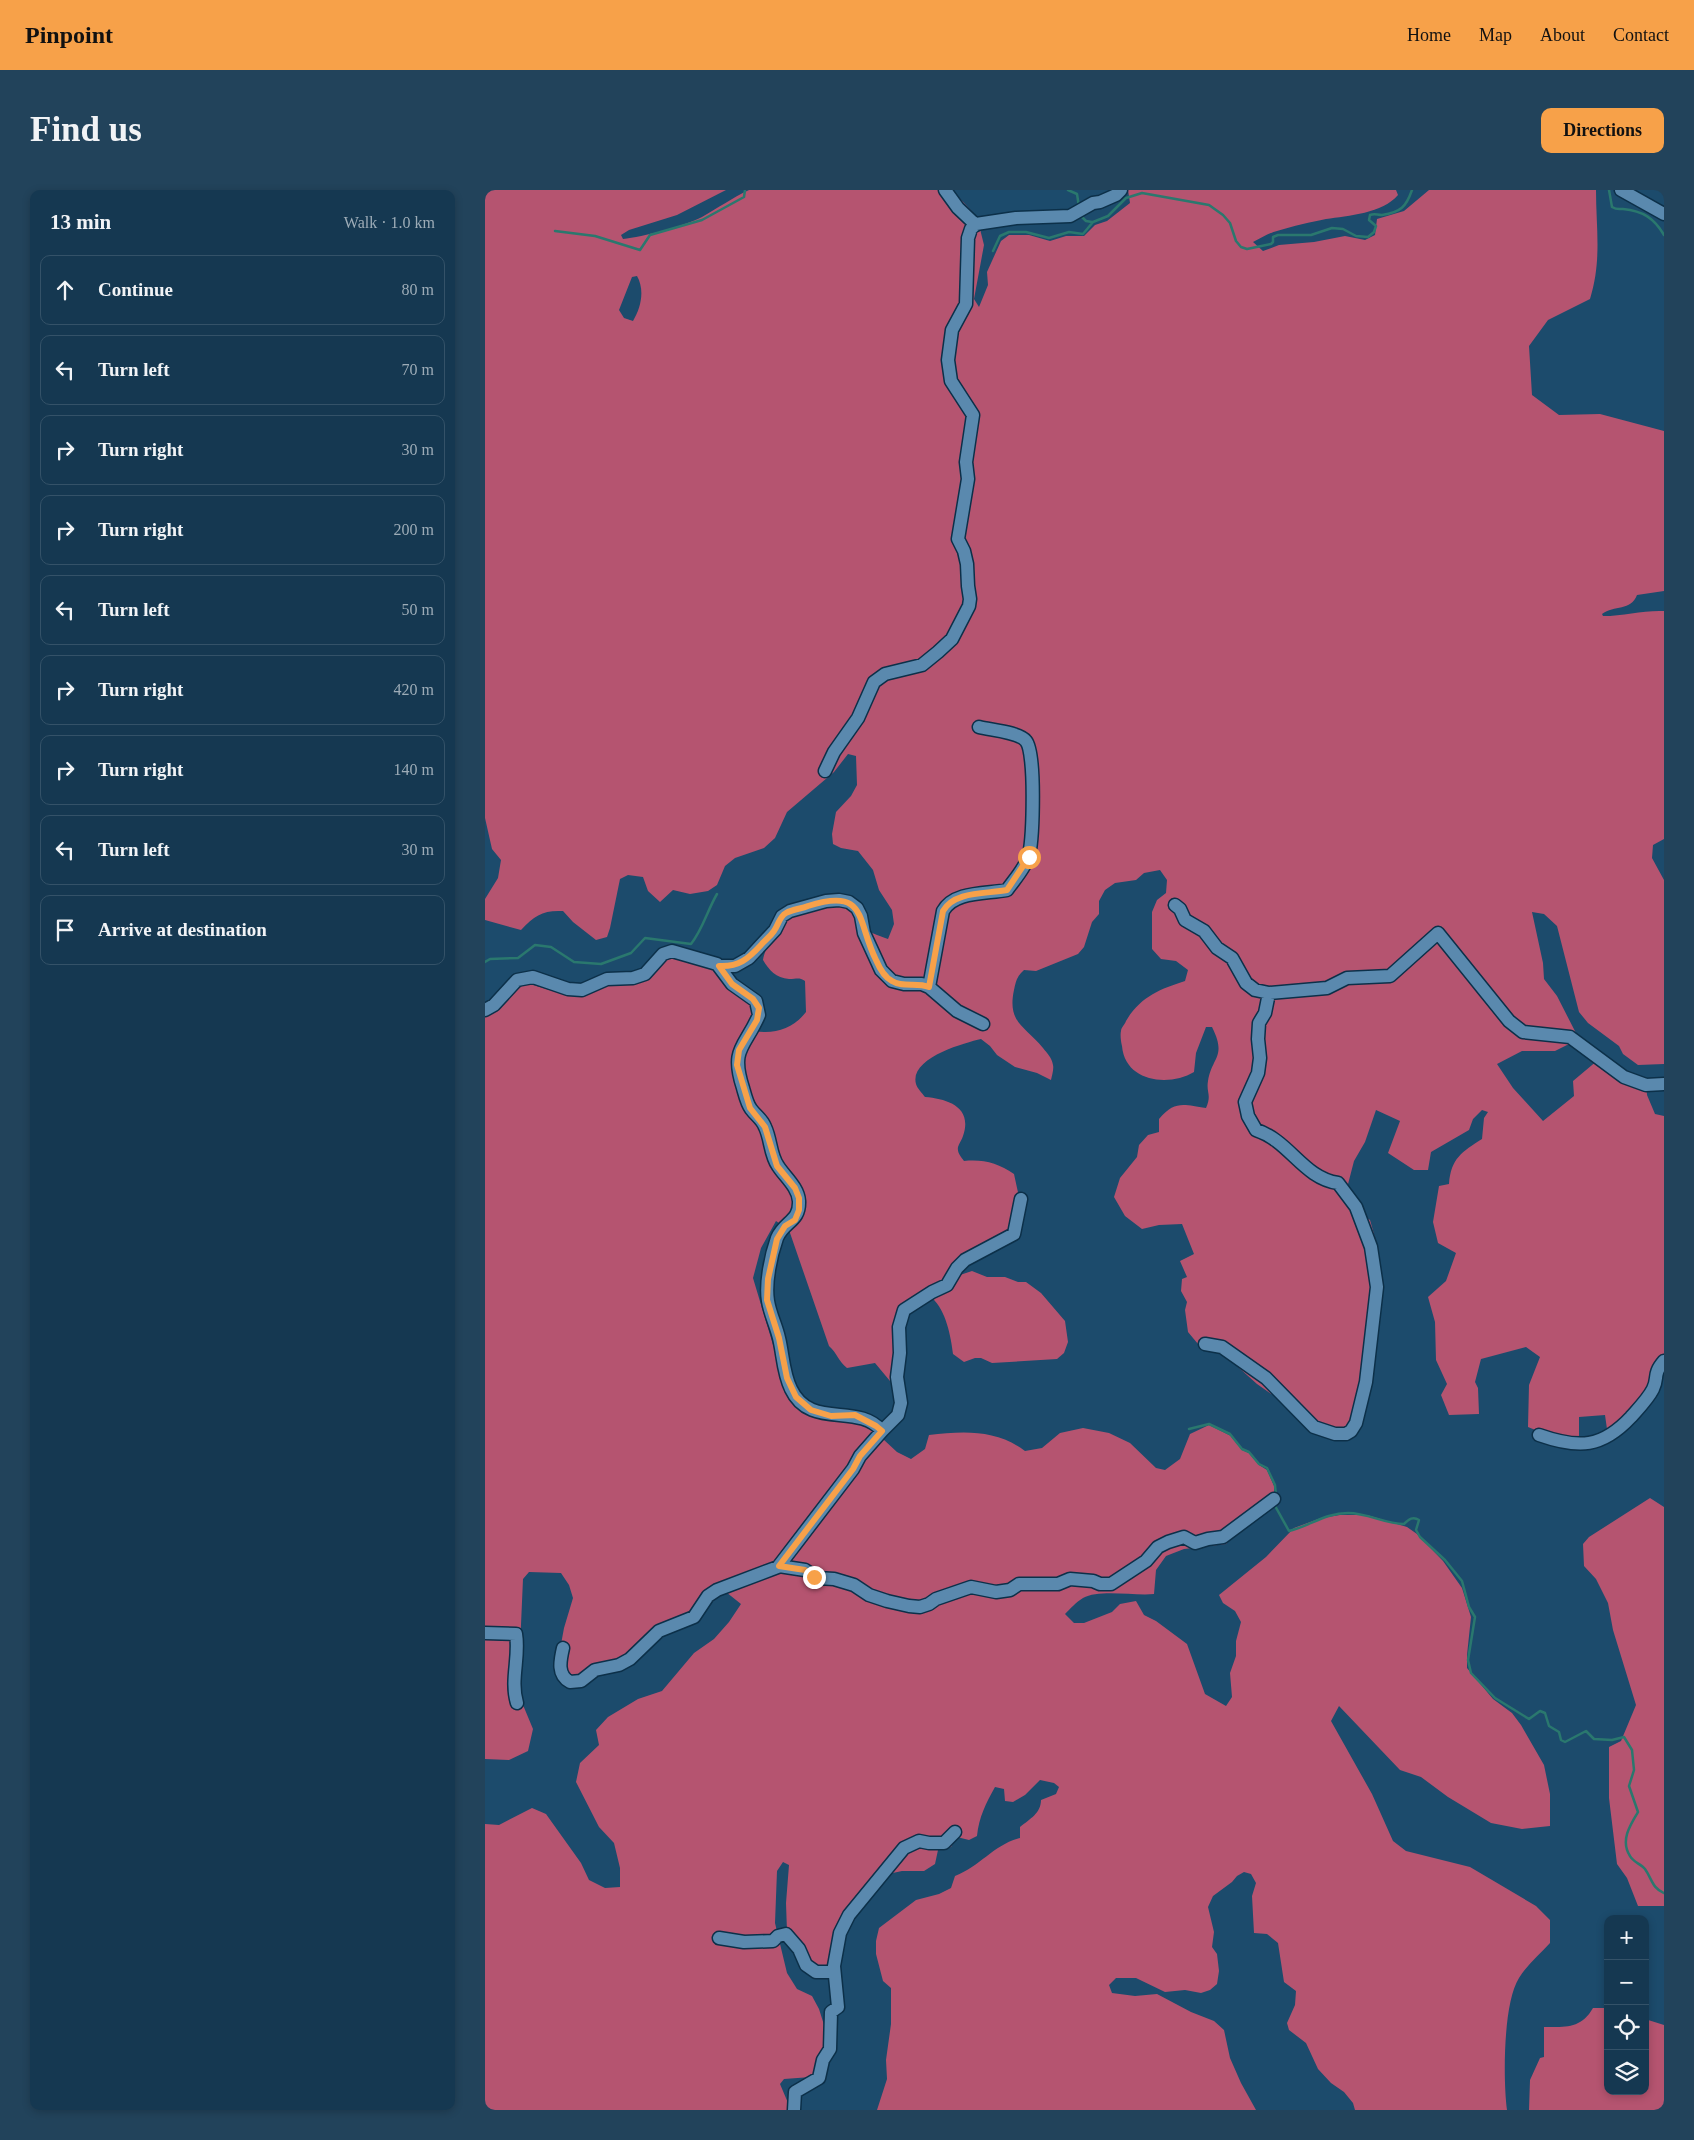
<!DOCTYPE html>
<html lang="en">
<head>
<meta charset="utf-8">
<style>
	:root { --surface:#153851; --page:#22435b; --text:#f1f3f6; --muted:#9dacb7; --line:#345268; --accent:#f7a149 }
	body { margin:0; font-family:Georgia,serif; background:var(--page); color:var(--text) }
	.controls { position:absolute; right:15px; bottom:15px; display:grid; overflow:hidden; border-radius:10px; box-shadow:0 2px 8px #0003 }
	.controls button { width:45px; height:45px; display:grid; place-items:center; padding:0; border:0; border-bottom:1px solid var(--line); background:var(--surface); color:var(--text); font:25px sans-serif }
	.stop { position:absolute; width:15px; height:15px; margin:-11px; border:4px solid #f7a149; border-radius:50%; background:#fff }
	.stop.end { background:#f7a149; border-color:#fff; box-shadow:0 1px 5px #0008 }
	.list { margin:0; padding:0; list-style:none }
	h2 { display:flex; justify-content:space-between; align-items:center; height:65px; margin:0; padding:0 20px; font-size:21px }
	h2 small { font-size:16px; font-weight:400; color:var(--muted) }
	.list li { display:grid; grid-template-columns:32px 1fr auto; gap:15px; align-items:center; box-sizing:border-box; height:70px; margin:0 10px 10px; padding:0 10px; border:1px solid var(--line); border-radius:10px }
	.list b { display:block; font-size:19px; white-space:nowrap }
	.list em { font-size:16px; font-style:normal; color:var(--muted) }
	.icon { flex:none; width:28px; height:28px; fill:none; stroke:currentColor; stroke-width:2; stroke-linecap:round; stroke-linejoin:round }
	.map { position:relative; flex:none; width:1179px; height:1920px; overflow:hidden; border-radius:10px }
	header { display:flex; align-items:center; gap:30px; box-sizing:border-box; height:70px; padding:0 25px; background:var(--accent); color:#111 }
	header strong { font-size:24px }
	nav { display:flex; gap:28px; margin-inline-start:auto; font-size:18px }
	.intro { display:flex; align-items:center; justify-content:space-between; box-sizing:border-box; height:120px; padding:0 30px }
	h1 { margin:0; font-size:35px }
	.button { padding:12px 22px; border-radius:10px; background:var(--accent); color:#111; font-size:18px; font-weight:700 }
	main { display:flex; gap:30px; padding:0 30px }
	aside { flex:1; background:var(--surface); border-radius:10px; box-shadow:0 2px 8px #0003 }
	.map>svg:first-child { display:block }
	.forest { fill:#b55470; fill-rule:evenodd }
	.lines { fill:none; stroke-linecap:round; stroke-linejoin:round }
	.stream { stroke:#2a786e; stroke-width:2.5 }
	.minor-casing { stroke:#0c3049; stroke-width:15 }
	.minor { stroke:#5a89ae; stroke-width:12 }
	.route { stroke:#f7a149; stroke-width:6 }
</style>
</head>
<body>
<header>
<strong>Pinpoint</strong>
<nav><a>Home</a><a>Map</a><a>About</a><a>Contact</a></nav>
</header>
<div class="intro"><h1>Find us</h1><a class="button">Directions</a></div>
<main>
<aside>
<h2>13 min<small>Walk · 1.0 km</small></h2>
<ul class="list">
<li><svg class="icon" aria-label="ahead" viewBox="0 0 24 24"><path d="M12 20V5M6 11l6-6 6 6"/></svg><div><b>Continue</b></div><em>80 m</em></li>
<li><svg class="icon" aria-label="left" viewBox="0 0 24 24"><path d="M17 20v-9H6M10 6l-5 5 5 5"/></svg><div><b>Turn left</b></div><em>70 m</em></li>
<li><svg class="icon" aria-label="right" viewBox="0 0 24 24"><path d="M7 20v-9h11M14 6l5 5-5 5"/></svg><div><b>Turn right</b></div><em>30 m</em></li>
<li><svg class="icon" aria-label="right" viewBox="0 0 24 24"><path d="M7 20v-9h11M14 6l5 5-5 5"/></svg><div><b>Turn right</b></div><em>200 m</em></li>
<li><svg class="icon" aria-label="left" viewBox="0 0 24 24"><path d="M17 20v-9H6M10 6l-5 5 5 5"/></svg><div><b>Turn left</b></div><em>50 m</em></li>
<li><svg class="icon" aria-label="right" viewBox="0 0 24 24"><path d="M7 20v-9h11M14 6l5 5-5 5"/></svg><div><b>Turn right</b></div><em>420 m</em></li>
<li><svg class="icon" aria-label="right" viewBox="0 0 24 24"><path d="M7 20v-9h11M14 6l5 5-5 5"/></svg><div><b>Turn right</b></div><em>140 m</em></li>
<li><svg class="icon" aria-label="left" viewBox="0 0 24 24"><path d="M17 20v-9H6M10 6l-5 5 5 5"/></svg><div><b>Turn left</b></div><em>30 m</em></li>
<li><svg class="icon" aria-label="arrive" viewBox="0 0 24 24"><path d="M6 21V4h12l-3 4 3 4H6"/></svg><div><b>Arrive at destination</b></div></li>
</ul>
</aside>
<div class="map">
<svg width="1179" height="1920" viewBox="0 0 1179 1920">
	<rect width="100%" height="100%" fill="#1c4b6c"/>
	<path class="forest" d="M0 0H241L192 25 144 40 136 45 138 49C158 47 199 36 217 27 233 18 247 8 264 0H467L492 27 499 55 489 109 494 117 503 95 502 82 516 51 524 45H544L565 51 581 46H599L610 35 622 31 645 13 643 0H911L913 5C898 23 863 26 841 29 826 32 808 36 792 41 784 43 776 48 768 52L778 61 794 55 829 52 860 46 880 50 890 45 892 29 919 21 944 0H1111C1111 39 1117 70 1105 109L1063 130 1044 156 1047 205 1074 225 1115 224 1179 241V401L1152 405C1146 421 1129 415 1117 424L1118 426C1139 426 1159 420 1179 421V649L1168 655 1167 668 1179 690V874L1153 875 1138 864 1134 856 1103 833 1094 822 1072 736 1059 724 1047 722 1058 773 1059 789 1072 806 1094 849 1070 861H1037L1012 874 1028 898 1058 931 1089 906 1088 891 1113 870 1161 892 1162 905 1170 924 1179 926V1179L1123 1246 1120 1225 1094 1227V1250L1070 1248 1043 1237 1044 1195 1055 1167 1041 1157 996 1169 990 1192 993 1198 994 1224 964 1225 956 1205 962 1194 951 1170 950 1132 943 1107 961 1091 971 1063 953 1053 948 1032 954 996 964 994C966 968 977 962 997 949L999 928 1003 922 997 920 988 929 984 940 946 962 943 980H929L903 963 915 931 891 920 880 952 869 971 862 998 869 1019 885 1030 894 1062 881 1214 851 1249 772 1194 733 1159 713 1154 703 1142 700 1120 702 1112 696 1101 697 1089 702 1087 695 1071 709 1064 697 1034 674 1035 657 1039 640 1026 629 1007 635 988 652 967 654 955 663 945 674 942V929C690 910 699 915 721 918 727 904 721 903 723 891 727 867 742 867 727 837H721L711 863 709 882C684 897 640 892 637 856 636 852 635 845 636 841 636 838 640 834 641 831 655 807 675 799 700 791L703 780 691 771 676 769 667 759V722L672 710 681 703 682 690 675 680 659 683 651 690 630 693 620 700 614 711V724L607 732 599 757 593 764 551 781 539 780C532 786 531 791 529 800 522 833 540 836 558 858 562 863 567 868 568 875 569 879 567 885 566 890L552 883 530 877 512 865 505 856 496 849C479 853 424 868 431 894 432 898 437 903 440 907 463 909 488 917 478 946 477 950 474 953 473 957 472 963 476 967 479 971 498 969 513 973 529 984L534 1007 529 1039 481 1068 472 1086 487 1081 502 1087H520L533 1092H541L556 1103 580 1131 583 1152 579 1163 572 1169 507 1173 496 1168H490L479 1172 468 1164C466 1147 461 1120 447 1108L417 1118 409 1190 405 1191 390 1173 362 1178C354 1172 352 1163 344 1156L304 1040 291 1031 276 1058 268 1088 301 1198 324 1223 340 1230 372 1232 385 1237 412 1262 426 1269 440 1259 444 1245C478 1241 511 1239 540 1261L557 1258 575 1243 598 1238 624 1243 645 1253 671 1278 680 1280 695 1269 705 1244 724 1235 746 1246 757 1260 764 1263 774 1275 782 1280 789 1296V1305L741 1354 699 1359 681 1366 671 1380 669 1404C649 1406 614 1399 598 1408 591 1412 585 1419 580 1424L589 1433H599L627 1422 635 1414 651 1411 659 1425 671 1431 702 1454 720 1504 741 1516 747 1507 745 1483 751 1466V1451L756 1432 750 1421 738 1413 734 1405 781 1367 809 1338 836 1328 855 1325H882L922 1337 932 1344 958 1371 977 1398 986 1427 982 1465V1478L1008 1509 1027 1523 1036 1535 1059 1575 1065 1604V1636L1037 1639 1006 1633 963 1607 936 1587 915 1580 854 1516 846 1531 887 1604 908 1651 921 1661 985 1677 1051 1716 1065 1730V1753C1055 1764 1042 1775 1034 1788 1018 1813 1018 1890 1022 1920H870L868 1913 859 1902 846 1893 833 1879 821 1853 804 1840 802 1833 810 1815 811 1801 799 1792 793 1753 782 1744 769 1743 767 1706 771 1693 766 1684 759 1682 752 1686 747 1692 728 1706 723 1717 729 1742 727 1757 732 1764 734 1781 732 1794 725 1800 716 1803 700 1800 680 1802 651 1788H631L624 1795 627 1803 650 1806 672 1804 706 1822 729 1831 739 1840 745 1868 756 1893 771 1920H392L402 1889 401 1870 406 1834V1798L398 1791 391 1764V1751L394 1738 431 1710 454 1704 466 1698 470 1686C496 1676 508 1655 535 1648V1637C545 1629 556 1623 556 1610L571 1604 574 1597 569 1593 555 1590 540 1605 528 1612 520 1611 519 1599 510 1597C501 1613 494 1627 492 1646L484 1650 472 1647 466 1657 453 1660 450 1674 439 1681H417L403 1684 374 1707 344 1775 337 1780 326 1777 302 1742 301 1713 304 1675 298 1672 292 1681 290 1733 302 1783 312 1799 327 1806 334 1819 340 1838 343 1858 326 1887 299 1889 295 1894 306 1920H0V1634L14 1635 47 1618 61 1624 96 1673 104 1690 120 1698 135 1697V1678L129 1653 114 1637 91 1592 95 1573 114 1555 111 1540 123 1527 153 1509 177 1501 209 1463 229 1449 244 1432 256 1414 241 1402 223 1409 189 1439 87 1498 81 1494 72 1476 79 1438 88 1408 84 1395 76 1383 44 1382 38 1389 33 1503 48 1539 43 1561 24 1570 0 1569V824L41 793 79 804 117 795 162 790 182 770 188 767 224 777 236 783 270 815V841C289 845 309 838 321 822L320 791C314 787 312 789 304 789 291 788 284 780 278 770 280 759 291 733 300 727 311 720 352 711 363 717 371 722 369 727 373 733 380 741 394 746 403 749L409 734 407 720 394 700 388 680 373 661 356 658 348 654 347 644 351 622 366 606 372 595 371 566 363 564 349 582 302 622 290 648 279 658 250 668 240 676 232 695 223 701 205 704 188 700 175 712 163 701 158 687 143 685 135 689 125 738 122 747 111 750 88 732 78 721C58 720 50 725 36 740L0 730V709L13 688 16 670 7 659 0 628ZM152 86C160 100 156 118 148 131L139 128 134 120 147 87Z
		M1165 1308 1179 1317V1716H1153L1142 1688 1132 1674 1124 1608V1557L1136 1551 1151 1515 1128 1440 1123 1413 1111 1389 1099 1376 1098 1354 1104 1347Z
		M1108 1818H1123V1901H1160V1829L1179 1835V1920H1044L1045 1890 1055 1868 1059 1867V1837C1080 1837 1096 1839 1108 1818Z"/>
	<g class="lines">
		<path class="stream" d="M583 0 592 4 594 17
			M1124 0 1127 17C1132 20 1133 19 1138 19 1158 21 1169 28 1179 45
			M595 25 601 31 607 32
			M70 41 110 46 155 60 165 45 217 30 259 7 260 0
			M508 61 515 46 524 42H541L564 48 584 42 598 44 608 32 623 26 641 8 657 3 724 15 738 25 745 33 751 51 756 57 762 59 786 54 788 52V47L793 45H826L847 38 858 39 871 46 883 47 889 42 891 36 884 30 885 25C890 23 892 25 897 25 916 22 921 17 927 0
			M0 772 5 769 33 768 50 755 66 757 89 772 116 774 146 763 160 748 206 754C218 739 222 721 232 704
			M704 1239 724 1234 745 1244 757 1259 764 1262 774 1274 782 1278 790 1295 791 1306
			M789 1314 804 1341C825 1336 840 1323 863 1323 883 1323 900 1334 919 1334 924 1329 928 1326 934 1330L931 1340 935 1347 960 1370 977 1391 984 1417 990 1427 983 1470 986 1483 1010 1508 1044 1529 1055 1521 1060 1523 1064 1536 1074 1542 1076 1550 1080 1552 1101 1541 1109 1549 1127 1550 1139 1547 1147 1560 1149 1580 1144 1596 1153 1622C1145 1635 1135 1651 1145 1666 1148 1672 1156 1674 1160 1679 1167 1689 1167 1698 1179 1703"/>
		<g class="minor-casing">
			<path id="minor" d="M460 0 473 18 491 35
				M1136 0 1179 24
				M340 581 349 562 373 528 389 492 400 484 437 475 453 462 467 449 484 416 485 409 483 396 482 374 479 361 473 349 483 289 481 272 488 225 466 191 463 170 467 140 481 114 483 48 486 39 491 34 531 28 585 26 608 13 615 12 631 5 636 0
				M690 715 695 719 700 730 719 741 732 758 747 768 761 793 770 800 784 803 842 798 862 788 905 786 953 743 1024 831 1038 842 1085 847 1139 887 1161 895 1179 894
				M234 776H250L264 768 290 740 297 726 305 721 341 711 354 710 364 712 372 718 376 726 379 743 396 780 407 791 419 794H437L444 797 472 821 498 834
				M444 797 458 721C469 701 501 704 522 700 529 690 541 677 544 665 548 647 551 563 541 551 534 542 505 540 494 537
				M0 820 9 815 32 790 48 787 83 799 97 800 122 789 148 788 160 784 178 764 187 761 232 774 247 794 271 811 274 825C260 858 245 858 258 898 260 905 262 914 266 919 271 926 277 929 280 937 286 949 285 965 293 976 300 987 313 997 314 1011 315 1032 299 1031 292 1048 286 1065 280 1093 283 1111 285 1124 291 1135 294 1148 298 1164 298 1183 306 1199 325 1240 373 1212 397 1241L375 1266 368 1279 293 1377 232 1400 223 1406 209 1427 174 1441 145 1469 134 1475 110 1480 96 1491 85 1492C72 1485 75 1471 78 1458
				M720 1154 737 1157 781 1188 829 1237 850 1244H861L866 1241 871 1233 881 1192 892 1097 886 1057 871 1017 853 993C818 988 805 951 771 940L763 926 760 912 773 883 775 868 773 849 774 833 780 823 784 803
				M397 1241 413 1225 416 1213 412 1187 415 1163 414 1137 419 1120 447 1102 462 1095 472 1078 480 1070 529 1044 536 1009
				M1054 1245C1094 1259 1117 1258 1146 1227 1153 1219 1163 1209 1168 1199 1174 1187 1167 1185 1179 1171
				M294 1376 320 1380 332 1388 349 1389 369 1395 384 1405 402 1411 424 1416 435 1417 444 1414 451 1409 486 1397 511 1402 525 1400 534 1394H573L585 1389 608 1391 615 1394H626L661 1371 673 1357 683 1352 699 1347 710 1353 723 1349 738 1347 789 1309
				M0 1443 31 1444C35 1467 25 1490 32 1513
				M234 1748 259 1752 288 1751 293 1746 301 1744 314 1759 321 1775 331 1782H349
				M309 1920 310 1902 334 1888 338 1870 345 1859 346 1822 353 1817 349 1776 355 1743 364 1725 419 1658 434 1651 444 1653H459L470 1642"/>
		</g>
		<use href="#minor" class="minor"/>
	</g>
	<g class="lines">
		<path class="route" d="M329 1387 320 1380 294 1376 368 1279 375 1266 397 1241 391 1236 370 1225 346 1226 326 1220 311 1207 302 1188 294 1148 282 1110 283 1089 292 1049 300 1036 310 1030 314 1020V1008L310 998 292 976 280 937 265 918 252 875 254 860 272 830 274 818 268 809 247 794 234 776C254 777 263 769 276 755 280 750 285 747 289 741 294 734 294 727 301 723 308 719 316 719 323 716 383 697 371 730 391 770 394 777 399 787 407 791 418 798 432 792 444 797L458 721C469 701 501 704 522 700L544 667"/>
	</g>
</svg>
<div class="controls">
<button>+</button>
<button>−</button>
<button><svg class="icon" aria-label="locate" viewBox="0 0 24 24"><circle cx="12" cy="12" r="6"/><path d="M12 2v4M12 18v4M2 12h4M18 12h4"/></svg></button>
<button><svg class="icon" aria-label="layers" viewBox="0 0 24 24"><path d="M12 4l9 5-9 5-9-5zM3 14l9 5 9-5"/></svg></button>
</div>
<div class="stop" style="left:544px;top:667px"></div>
<div class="stop end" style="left:329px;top:1387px"></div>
</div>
</main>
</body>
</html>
